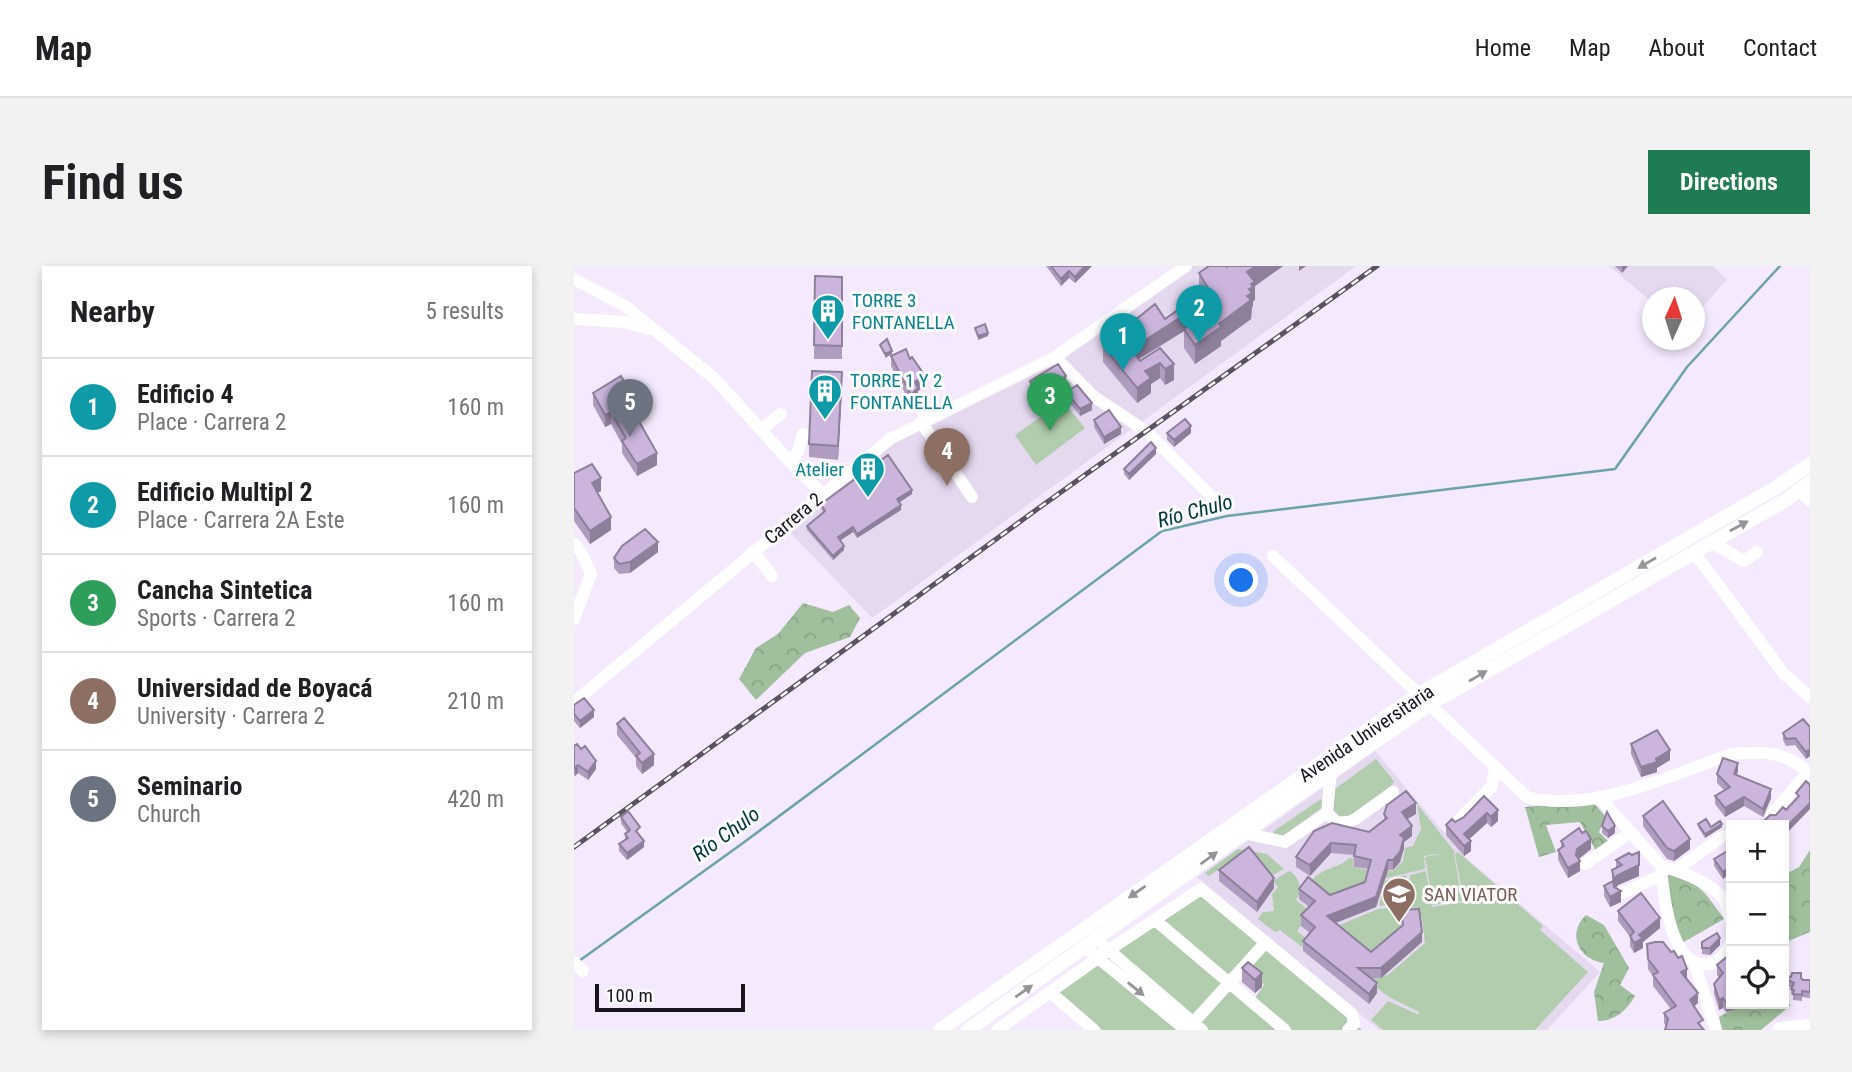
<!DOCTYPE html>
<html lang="en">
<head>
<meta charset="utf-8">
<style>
	:root { --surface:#fff; --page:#f2f2f2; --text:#202124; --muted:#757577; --line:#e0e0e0; --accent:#1f7c52 }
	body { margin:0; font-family:"Roboto Condensed",sans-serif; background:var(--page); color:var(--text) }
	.controls { position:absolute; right:21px; bottom:21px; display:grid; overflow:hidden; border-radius:0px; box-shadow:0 4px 10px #0003 }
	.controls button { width:63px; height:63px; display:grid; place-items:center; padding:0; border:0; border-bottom:2px solid var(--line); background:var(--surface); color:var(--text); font:35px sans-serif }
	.compass { position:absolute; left:1068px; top:21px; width:63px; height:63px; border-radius:50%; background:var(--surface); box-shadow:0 4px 10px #0003; rotate:3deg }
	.scale { position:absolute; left:21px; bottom:18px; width:150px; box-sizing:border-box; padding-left:7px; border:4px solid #19131e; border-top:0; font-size:19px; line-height:24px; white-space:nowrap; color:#19131e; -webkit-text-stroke:5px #fbfbfb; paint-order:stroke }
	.you { position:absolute; left:668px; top:315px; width:24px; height:24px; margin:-18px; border:5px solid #fff; border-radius:50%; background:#1a73e8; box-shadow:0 0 0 10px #1a73e833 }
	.badge { display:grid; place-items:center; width:46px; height:46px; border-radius:50%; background:var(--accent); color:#fff; font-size:23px; font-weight:700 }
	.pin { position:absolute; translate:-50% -58px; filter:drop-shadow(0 2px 4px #0008) }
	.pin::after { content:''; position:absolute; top:37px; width:24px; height:21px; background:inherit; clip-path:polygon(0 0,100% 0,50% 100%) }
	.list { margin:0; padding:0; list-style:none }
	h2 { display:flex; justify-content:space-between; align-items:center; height:91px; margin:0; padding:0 28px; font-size:30px }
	h2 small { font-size:23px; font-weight:400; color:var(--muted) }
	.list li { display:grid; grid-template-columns:46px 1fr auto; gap:21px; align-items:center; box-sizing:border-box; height:98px; padding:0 28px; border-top:2px solid var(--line) }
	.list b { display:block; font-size:26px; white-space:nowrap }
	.list p { margin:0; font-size:23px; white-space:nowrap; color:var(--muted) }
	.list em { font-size:23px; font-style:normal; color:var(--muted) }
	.icon { flex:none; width:38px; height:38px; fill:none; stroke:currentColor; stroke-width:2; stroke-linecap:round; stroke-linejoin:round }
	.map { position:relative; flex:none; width:1236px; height:764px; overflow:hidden; border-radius:0px }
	header { display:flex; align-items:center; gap:42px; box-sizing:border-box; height:98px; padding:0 35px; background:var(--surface); border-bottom:2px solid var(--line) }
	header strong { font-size:33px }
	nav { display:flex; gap:38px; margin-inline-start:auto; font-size:24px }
	.intro { display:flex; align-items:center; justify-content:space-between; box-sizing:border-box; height:168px; padding:0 42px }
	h1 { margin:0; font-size:49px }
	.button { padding:18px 32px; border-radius:0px; background:var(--accent); color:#fff; font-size:24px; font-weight:700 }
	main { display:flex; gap:42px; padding:0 42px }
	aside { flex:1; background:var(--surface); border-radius:0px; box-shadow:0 4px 10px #0003 }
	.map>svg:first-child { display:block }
	.built { fill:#e5d9f0 }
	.grass { fill:#b1cdad }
	.forest { fill:url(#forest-crowns) }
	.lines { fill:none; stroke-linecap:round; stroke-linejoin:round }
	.stream { stroke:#6ba3aa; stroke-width:2.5 }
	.minor { stroke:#fff; stroke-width:12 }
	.major { stroke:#fff; stroke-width:14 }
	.rail-casing { stroke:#5b5361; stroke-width:5 }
	.rail { stroke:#fbfbfb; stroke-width:2.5; stroke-dasharray:8; stroke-linecap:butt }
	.wall { fill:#af9cbe }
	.shaded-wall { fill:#8e7f9b }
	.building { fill:#cbb5dd; stroke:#8e7f9b; stroke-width:2 }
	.oneway { fill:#98959a }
	.labels { text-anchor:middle; stroke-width:6; stroke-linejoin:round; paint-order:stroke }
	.culture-label { font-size:19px; fill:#0d838f; stroke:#fbfbfb; text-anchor:start }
	.street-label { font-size:19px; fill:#19131e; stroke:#fbfbfb }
	.education-label { font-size:19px; fill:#785e54; stroke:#fbfbfb; text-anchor:start }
	.water-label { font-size:21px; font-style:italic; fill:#00373c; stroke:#fbfbfb }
</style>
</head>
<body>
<header>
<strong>Map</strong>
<nav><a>Home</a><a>Map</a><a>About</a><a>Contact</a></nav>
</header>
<div class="intro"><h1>Find us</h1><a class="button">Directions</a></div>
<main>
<aside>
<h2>Nearby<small>5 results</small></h2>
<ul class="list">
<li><span class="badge" style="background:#0f9aa8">1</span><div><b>Edificio 4</b><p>Place · Carrera 2</p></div><em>160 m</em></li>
<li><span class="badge" style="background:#0f9aa8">2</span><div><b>Edificio Multipl 2</b><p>Place · Carrera 2A Este</p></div><em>160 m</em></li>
<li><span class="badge" style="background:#2e9e5b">3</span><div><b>Cancha Sintetica</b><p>Sports · Carrera 2</p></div><em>160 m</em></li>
<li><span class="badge" style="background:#8d6e63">4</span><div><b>Universidad de Boyacá</b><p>University · Carrera 2</p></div><em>210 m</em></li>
<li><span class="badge" style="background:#6b7280">5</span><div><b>Seminario</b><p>Church</p></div><em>420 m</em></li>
</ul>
</aside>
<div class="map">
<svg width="1236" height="764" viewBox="0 0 1236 764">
	<defs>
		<pattern id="forest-crowns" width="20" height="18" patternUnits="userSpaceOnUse" patternTransform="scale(1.75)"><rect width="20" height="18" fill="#a0bf9c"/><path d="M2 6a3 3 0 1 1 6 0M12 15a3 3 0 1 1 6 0" fill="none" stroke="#89a386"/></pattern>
	</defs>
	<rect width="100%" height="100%" fill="#f4e9fd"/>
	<path class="built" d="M614 0H782L298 352 214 264 318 175 483 91Z
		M1035 0H1138L1153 13 1121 50 1120 32H1078V36Z
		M801 485 890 590 1026 706 973 764H805L623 611Z"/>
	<path class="grass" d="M489 135 511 162 462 199 441 169Z
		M802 493 820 515 817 520 775 550H765L759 543 761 523Z
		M747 533 749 534V541L707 571H699L700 565Z
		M843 538 881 586 880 587 888 635 859 639 851 591 871 587 850 590 851 603 812 612 806 610 807 604 819 605 829 595 831 582 839 580 847 563Z
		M664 583 693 588 710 603 697 610 669 587 635 610 631 607Z
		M884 586 969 660 966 664 1014 706 961 764H809L797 754 814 735 845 749V746L815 731 791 713 814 709 851 677 848 652 835 651 817 640 835 617 836 609 852 605 858 641 890 636 881 588Z
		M775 592H780L779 601 794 604 796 601 791 626 757 637 736 619C743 601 764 604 775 592Z
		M715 605C722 607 726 618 727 625L722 634 732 642 730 644 735 649 723 665 734 674 728 681 706 664 701 666 684 653 689 646 700 645 698 628 704 621 699 615Z
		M832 609V614L814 639 805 640 811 615Z
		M626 628 686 677 654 711 587 654Z
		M814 642 830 652H825L827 668 797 692 761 661 804 643Z
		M580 658 649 718 619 752 543 683Z
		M695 680 788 764H717L681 732 690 719 674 704Z
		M536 688 607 764H528L484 725Z
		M655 723 703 764H635L625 755Z"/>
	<path class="forest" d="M229 337 259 346 275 339 286 352 276 371 231 387 182 434 165 413 182 382 204 368Z
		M1018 535 1032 551 1025 566 1037 578 1022 585 1006 556 972 559 982 586 965 591 951 541Z
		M1236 584V666L1212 676 1210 670V609L1225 601Z
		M1093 608C1126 616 1132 627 1150 653L1108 677 1095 638Z
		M1012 649 1030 659 1055 702 1046 719 1061 730C1053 744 1041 755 1024 755L1020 726 1030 697C1005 694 992 668 1012 649Z
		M1210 736 1217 739 1187 764H1148L1145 751 1167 738H1210Z"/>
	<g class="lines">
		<path class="stream" d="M5 695 169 577 588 265 653 250 1041 203 1113 101 1206 0"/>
		<path class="minor" d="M0 13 51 40 141 113 217 197 249 228
			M0 53 50 56 75 63
			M481 91 519 130 573 166 638 231
			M345 141 354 153
			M347 156 398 231
			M188 163 207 148
			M217 197 224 185 229 168
			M1225 224 1236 235
			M1137 276 1170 295 1183 286
			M0 278 7 286 17 308 0 353
			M179 285 198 310
			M1118 287 1129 298 1210 408 1236 431
			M699 290 953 531C1018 548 1097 509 1158 488 1190 485 1212 485 1236 508
			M0 436 316 173 481 91 612 0
			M1025 531 1087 600C1105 605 1139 617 1149 633 1153 639 1155 648 1157 655
			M753 547 763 557 775 556 783 552 819 526
			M1198 548 1234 506
			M884 555 918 520 921 501
			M670 567 711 576 753 547 757 505
			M1011 598 1057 566
			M1087 600C1089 626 1096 704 1135 698 1146 696 1154 685 1157 676
			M1102 604 1149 570
			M1048 627 1088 609
			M581 654 711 764
			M530 680 628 764
			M511 681 612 764
			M0 696 9 705
			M1120 696 1142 764
			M476 726 520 764
			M619 757 691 677
			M423 764 535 684 627 623 778 748 780 758 774 764
			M1204 764 1206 762 1236 759"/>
		<path class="major" d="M366 764 845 428 1203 221 1236 198
			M394 764 702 544 856 438 1212 234 1236 216"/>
		<g class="rail-casing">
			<path id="rail" d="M0 581 462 244 803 0"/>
		</g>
		<use href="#rail" class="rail"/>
	</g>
	<path class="wall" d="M472 0H518L501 17 495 12 487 20Z
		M654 0H709L681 20V34L679 35V40L678 41 677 53 647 75V80L621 98 610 82V65L565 93 566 95 586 82 600 114 591 119 586 112 577 118V127L563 137 529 96V80L591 53 623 44 632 37 625 26V7Z
		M1041 0H1054L1048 7Z
		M241 10 268 11V93H240Z
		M317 90 336 93 351 120 344 125V132L337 139 317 100Z
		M456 115 492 120 465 138 456 125Z
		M268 119 264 194 235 191V178Z
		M493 126 518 144 506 150 493 133Z
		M19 127 56 138 83 199 63 210 48 187V178L37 158 31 161 19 139Z
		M520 154 547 168 530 178 520 161Z
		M593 167H617L600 181 593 174Z
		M582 188 555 214 550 208V203Z
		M0 207 27 225 23 227 37 264 16 278 0 255Z
		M338 228 325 236 327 244 283 272 279 266 266 274 270 284 259 294 233 264V260L249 246 247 242V238Z
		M84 286 56 307 45 308 40 302V292Z
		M0 439 20 451 6 462 0 455Z
		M43 458 80 499 68 508 62 500V492L43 469Z
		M1236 461V490L1232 493 1221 479 1212 480 1209 474V467Z
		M1057 478 1096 494 1083 502V506L1067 511 1057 488Z
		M0 480 7 483 22 503 14 514 4 507 1 510 0 509Z
		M1164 505 1163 509 1197 532 1189 551 1170 540 1151 551 1141 538V530L1150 524 1143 517V508Z
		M910 530 924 555 917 561 913 557 895 573 897 585 890 590 872 569V559L881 556 890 551Z
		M810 548H842L833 553 838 570 830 576V582L826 596 819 604H814L802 641 762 657 797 686 828 660 827 644 848 676 807 712H796L803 727 795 738 729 685V675L736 667 727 660V649L735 641 725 633V623L756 629 791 616 795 603 780 601V589L757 587 736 610 722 601V591L740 565 795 566 810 554Z
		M1069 550 1116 583 1100 595 1093 593 1069 560Z
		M47 551 66 568 70 581 53 594 45 585V578L51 574V568L53 566 47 557Z
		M1124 558 1137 561H1148L1131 572 1124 561Z
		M1028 560 1041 567 1034 572 1028 567Z
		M987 575 1017 583 1005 593 1006 605 994 612 984 594V584L987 582Z
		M1157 583 1149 613 1140 600V593Z
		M1042 594 1065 610 1044 619 1042 622 1047 636 1036 641 1030 630V620L1038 616V604L1042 602Z
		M645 604 700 622 683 646 645 615Z
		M1044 645 1086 662 1069 676V682L1060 687 1056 680V671L1044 655Z
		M1128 676 1146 679 1136 689 1128 688Z
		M1073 678 1113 713 1124 737 1092 760 1090 757V747L1097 743 1079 720V710L1074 703Z
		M1157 690 1161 743 1152 746 1149 742 1145 744 1140 728V718L1145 712 1143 709V699Z
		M674 696 688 721 681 727 668 716V702Z
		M1210 710 1227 712 1229 714H1236V732L1228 731V735L1219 734V729L1217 728V722L1210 717Z"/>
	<path class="shaded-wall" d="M511 0H518L501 17V11Z
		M682 0H709L681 20V34L679 35V40L678 41 677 53 647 75V80L621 98V79L673 30V6Z
		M725 0H732L725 5Z
		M1048 0H1054L1048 7Z
		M495 5V12L487 20V13Z
		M623 41V57L557 98V83Z
		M414 67V70L404 74V70Z
		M318 85V88L311 92V88Z
		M586 97V112L577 118V127L563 137V122L571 105Z
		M600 98V114L591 119V103Z
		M268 106V119L264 194V180Z
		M351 110V120L344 125V132L337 139V129L341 116Z
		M492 110V120L465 138V128Z
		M56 126V138L50 129Z
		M518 137V144L506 150V143Z
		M37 146V158L31 161V149Z
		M617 160V167L600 181V174Z
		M547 161V168L530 178V171Z
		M582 182V188L555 214V208Z
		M83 187V199L63 210V198Z
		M27 212V225L18 230V217Z
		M338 224V228L323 238V233Z
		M327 239V244L283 272V268Z
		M37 251V264L16 278V265Z
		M279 261V266L264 276V271Z
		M84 276V286L56 307V296Z
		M270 280V284L259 294V290Z
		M20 444V451L6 462V455Z
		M1236 483V490L1232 493V486Z
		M1096 484V494L1083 502V506L1067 511V501Z
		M80 488V499L68 508V497Z
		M22 495V503L14 514V506Z
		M1164 497V505L1160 516V508Z
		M4 499V507L1 510V502Z
		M1197 523V532L1189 551V543Z
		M1170 531V540L1151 551V542Z
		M842 537V548L828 556V546Z
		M1236 537V543L1210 570V563Z
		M924 544V555L917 561V551Z
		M913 547V557L890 578V568Z
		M1148 558V561L1131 572V568Z
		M838 560V570L830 576V582L826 596 819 604V594L826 569Z
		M1041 560V567L1034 572V565Z
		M1017 573V583L1003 594 1006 595V605L994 612V602L1002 589 1003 583Z
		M1116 573V583L1100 595V585Z
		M70 575V581L53 594V587Z
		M897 575V585L890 590V580Z
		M757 577V587L736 610V599Z
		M814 594V604L802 641 753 660V650L802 631Z
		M1065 599V610L1044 619 1040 624V613L1044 609Z
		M1157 600V607L1149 613V606Z
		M700 612V622L683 646V636Z
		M1047 625V636L1036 641V631Z
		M1086 652V662L1069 676V682L1060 687V677L1065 669Z
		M848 666V676L807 712V702Z
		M1146 672V679L1136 689V682Z
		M1113 703V713L1107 706Z
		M688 707V721L681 727V714Z
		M803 717V727L795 738V728Z
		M1124 727V737L1116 744V734Z
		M1149 732V742L1145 744V734Z
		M1157 734V738H1166L1161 743 1152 746V736Z"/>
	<path class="building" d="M477 0H511L501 11 495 5 487 13Z
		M635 0H652L653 1 654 0H682L673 6 681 16 677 18 679 21 675 23 678 27 673 30 677 34 645 58 647 61 621 79 610 63 627 51 623 44 640 32 625 7Z
		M241 10 268 11V80L240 79Z
		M618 34 623 41 557 83 566 95 586 82 600 98 591 103 586 97 571 105 577 112 563 122 529 80 581 38 591 53Z
		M411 58 414 67 404 70 401 62Z
		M313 73 318 85 311 88 306 79Z
		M332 83 336 93 338 91 351 110 341 116 344 122 337 129 317 90Z
		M484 98 492 110 465 128 456 115Z
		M238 105 268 106 264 180 235 178Z
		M47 110 56 126 50 129 83 187 63 198 48 175 52 172 37 146 31 149 19 127Z
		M503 119 518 137 506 143 493 126Z
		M535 144 547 161 530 171 520 154Z
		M611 153 617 160 600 174 593 167Z
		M577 176 582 182 555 208 550 203Z
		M314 189 338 224 323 233 327 239 283 268 279 261 264 271 270 280 259 290 233 260 251 245 247 238Z
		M18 198 27 212 18 217 37 251 16 265 0 242V207Z
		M71 263 84 276 56 296 45 298 40 292 48 280Z
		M10 432 20 444 6 455 0 448V439Z
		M50 452 80 488 68 497 62 490 66 487 43 458Z
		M1229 453 1236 461V483L1232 486 1221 472 1212 473 1209 467Z
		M1083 464 1096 484 1082 493 1083 496 1067 501 1057 478Z
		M3 478 7 483 11 480 22 495 14 506 4 499 1 502 0 501V480Z
		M1149 492 1164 497 1160 508 1197 523 1189 543 1170 531 1151 542 1141 530 1156 521 1143 508Z
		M1232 515 1236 519V537L1210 563V559H1186L1196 549H1202L1209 541 1212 544 1225 530 1222 527Z
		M832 525 842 537 828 546 838 560 826 569 830 572 826 586 819 594H814L802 631 753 650 797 686 829 659 827 644 845 643 848 666 807 702H784L803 717 795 728 729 675 741 661 727 649 741 635 725 623 734 611 756 629 791 616 797 594 780 590 782 579 757 577 736 599 722 591 740 565 758 557 795 566 813 552 810 548 813 539Z
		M910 530 924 544 917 551 913 547 890 568 897 575 890 580 872 559 878 553 881 556 890 551Z
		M1089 535 1116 573 1100 585 1093 582 1069 550Z
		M54 545 66 561 62 565 70 575 53 587 45 578 54 572 51 568 56 564 47 551Z
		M1033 546 1041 560 1034 565 1028 560Z
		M1132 553 1137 561 1146 555 1148 558 1131 568 1124 558Z
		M1005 562 1008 567 1012 565 1017 573 1003 583 1002 589 1006 595 994 602 984 584 990 580 987 575Z
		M675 581 700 612 683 636 645 604Z
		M1157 583V600L1149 606 1140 593Z
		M1065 586V599L1044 609 1040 613 1038 604 1048 599 1042 594 1055 587 1058 589Z
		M1039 615 1040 621 1047 625 1036 631 1030 620Z
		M1067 627 1086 652 1065 669 1069 672 1060 677 1056 670 1060 666 1044 645Z
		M1143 667 1146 672 1136 682H1128V676Z
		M1081 676H1089L1097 686 1100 685 1104 692 1108 690 1113 703 1107 706 1124 727 1116 734 1129 754 1124 757 1130 764H1091L1094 753 1090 747 1102 740 1079 709 1084 706 1074 693 1073 678Z
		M1156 688 1157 690V734L1152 736 1149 732 1145 734 1140 718 1149 707 1143 699Z
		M674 696 688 707 681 714 668 702Z
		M1218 707H1227V712L1229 714H1236V726L1228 725V729L1219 728 1220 724 1217 723 1220 717 1210 712V710L1217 711Z"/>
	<defs><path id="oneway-solid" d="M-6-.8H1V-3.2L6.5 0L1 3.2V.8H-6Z" transform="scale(1.75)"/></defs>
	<g class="oneway">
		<use href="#oneway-solid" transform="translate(1165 260) rotate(-29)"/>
		<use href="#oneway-solid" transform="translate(1073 297) rotate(150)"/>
		<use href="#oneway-solid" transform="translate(904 410) rotate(-30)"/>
		<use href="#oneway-solid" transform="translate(635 592) rotate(-36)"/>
		<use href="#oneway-solid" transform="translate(563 626) rotate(145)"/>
		<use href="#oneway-solid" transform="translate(562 723) rotate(39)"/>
		<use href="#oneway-solid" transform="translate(450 725) rotate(-35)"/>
	</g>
	<defs>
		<g id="building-pin" transform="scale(1.75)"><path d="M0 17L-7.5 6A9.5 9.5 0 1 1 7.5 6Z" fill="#0f9aa8" stroke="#fbfbfb"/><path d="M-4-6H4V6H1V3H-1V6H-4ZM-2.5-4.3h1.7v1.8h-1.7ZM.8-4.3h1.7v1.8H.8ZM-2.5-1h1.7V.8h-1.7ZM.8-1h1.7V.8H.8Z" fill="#fff"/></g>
		<g id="school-pin" transform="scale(1.75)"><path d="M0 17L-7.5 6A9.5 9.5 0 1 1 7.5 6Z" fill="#8d6e63" stroke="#fbfbfb"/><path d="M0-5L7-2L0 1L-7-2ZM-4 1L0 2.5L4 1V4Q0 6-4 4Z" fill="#fff"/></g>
	</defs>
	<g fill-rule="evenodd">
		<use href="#building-pin" x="254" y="45"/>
		<use href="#building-pin" x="251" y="125"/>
		<use href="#building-pin" x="294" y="203"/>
		<use href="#school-pin" x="825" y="628"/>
	</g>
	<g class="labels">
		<g class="culture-label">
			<text x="278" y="41">TORRE 3<tspan x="278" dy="22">FONTANELLA</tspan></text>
			<text x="276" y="121">TORRE 1 Y 2<tspan x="276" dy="22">FONTANELLA</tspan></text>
			<text x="270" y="210" text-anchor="end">Atelier</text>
		</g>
		<g class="street-label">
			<text transform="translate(219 252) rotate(-40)" y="7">Carrera 2</text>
			<text transform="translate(792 467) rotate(-34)" y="7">Avenida Universitaria</text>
		</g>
		<g class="education-label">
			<text x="850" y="635">SAN VIATOR</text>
		</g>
		<g class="water-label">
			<text transform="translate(621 245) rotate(-15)" y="7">Río Chulo</text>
			<text transform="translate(152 568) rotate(-36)" y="7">Río Chulo</text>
		</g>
	</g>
</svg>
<div class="controls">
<button>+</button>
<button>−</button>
<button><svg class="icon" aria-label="locate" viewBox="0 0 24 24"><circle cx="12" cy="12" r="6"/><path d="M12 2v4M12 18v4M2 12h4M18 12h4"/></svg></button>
</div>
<svg class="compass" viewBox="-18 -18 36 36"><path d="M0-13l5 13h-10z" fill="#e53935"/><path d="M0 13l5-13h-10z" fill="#757577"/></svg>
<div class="scale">100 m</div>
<div class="you"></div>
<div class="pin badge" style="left:549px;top:105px;background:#0f9aa8">1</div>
<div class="pin badge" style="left:625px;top:77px;background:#0f9aa8">2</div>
<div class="pin badge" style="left:476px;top:165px;background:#2e9e5b">3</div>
<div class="pin badge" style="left:373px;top:220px;background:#8d6e63">4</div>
<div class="pin badge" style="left:56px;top:171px;background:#6b7280">5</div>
</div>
</main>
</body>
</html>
